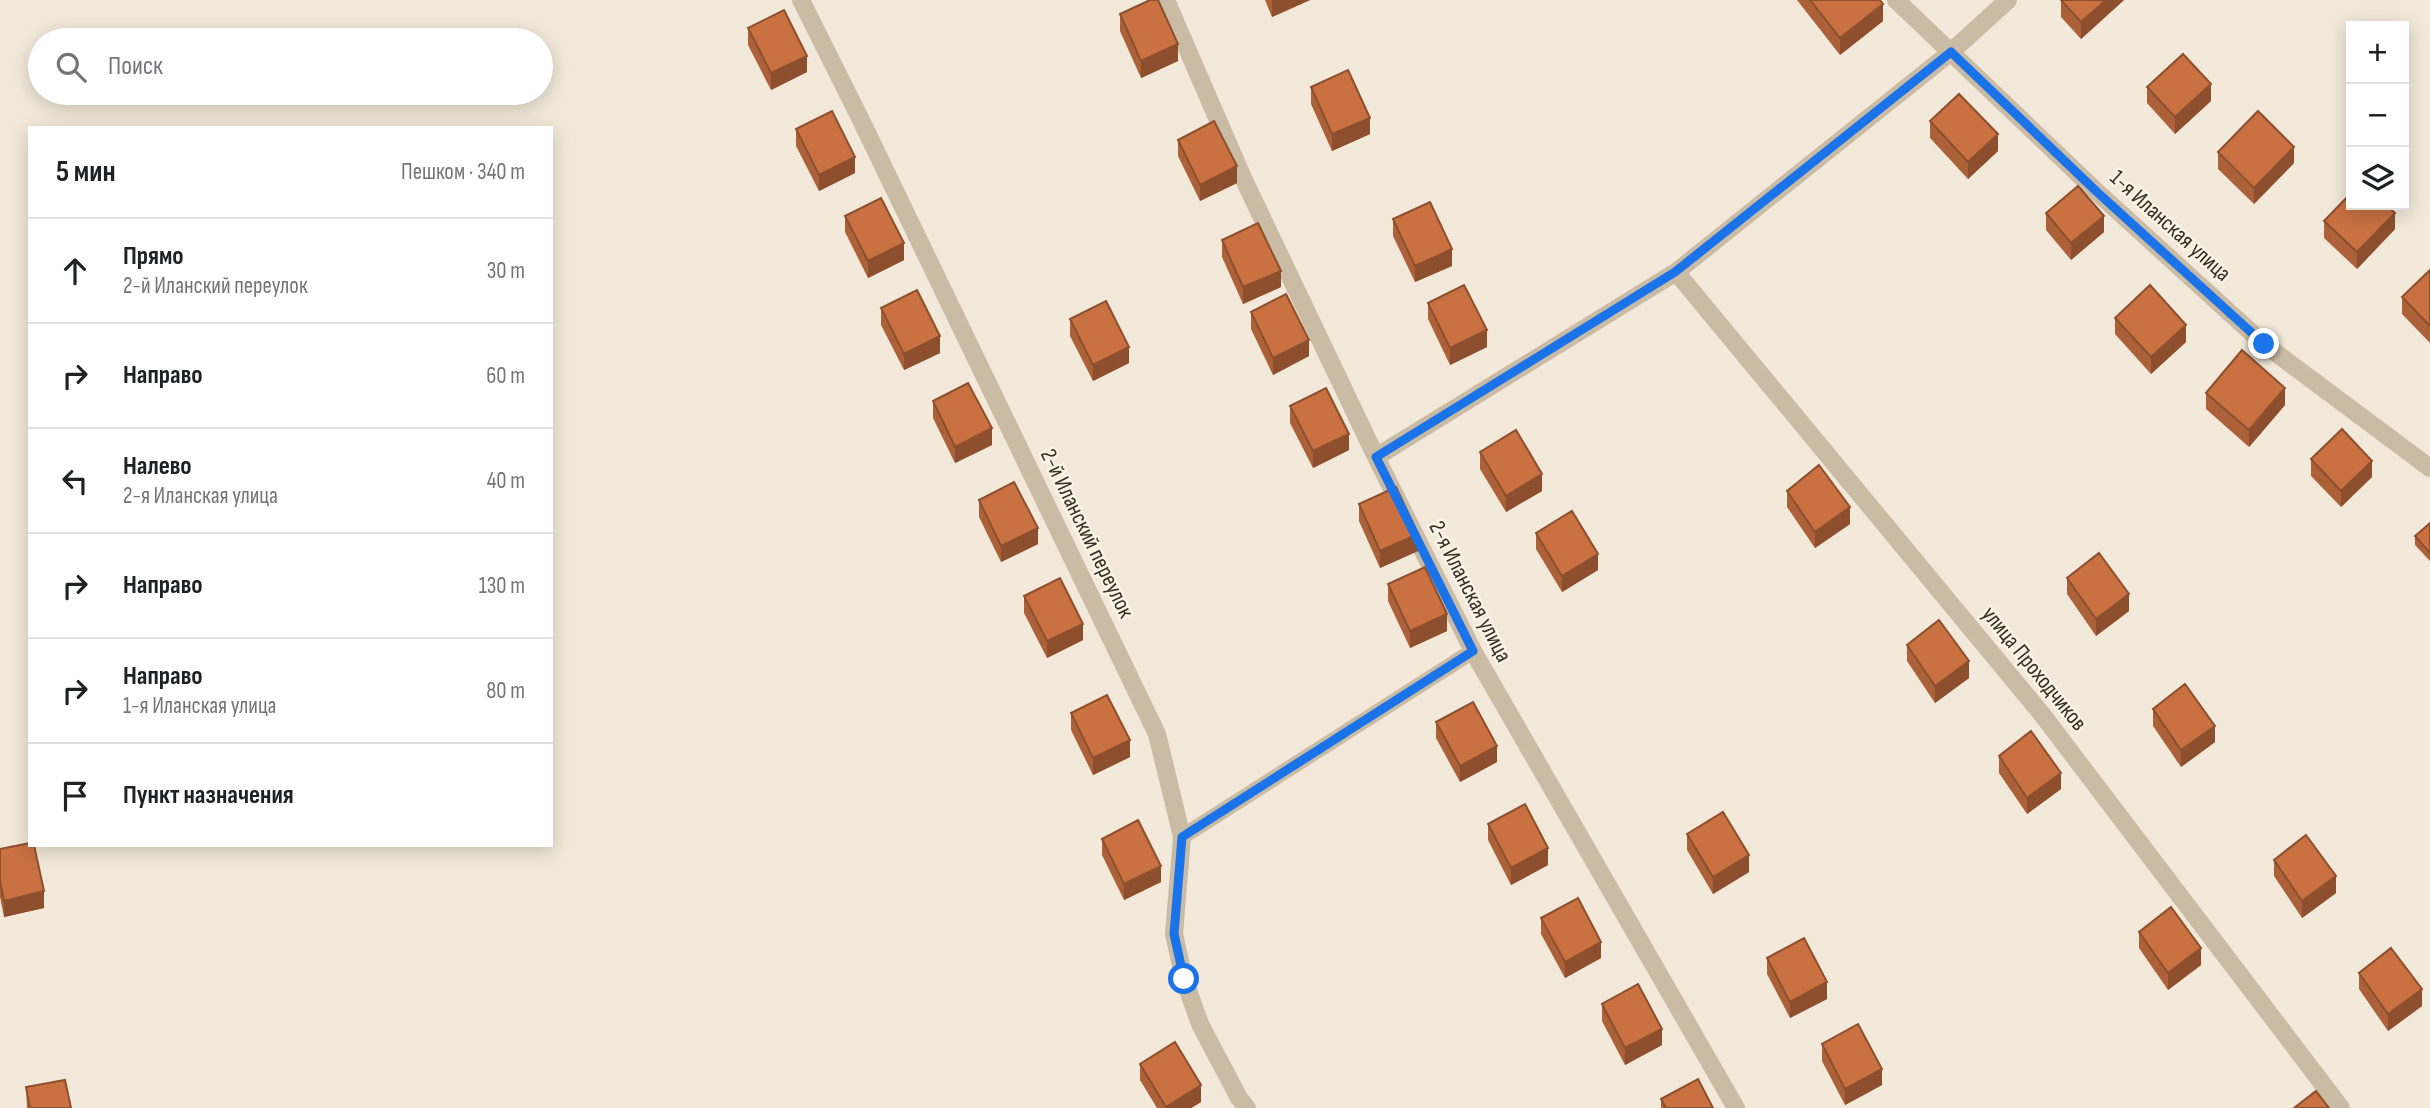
<!DOCTYPE html>
<html lang="ru">
<head>
<meta charset="utf-8">
<style>
	:root { --surface:#fff; --page:#f2f2f2; --text:#202124; --muted:#757577; --line:#e0e0e0 }
	body { margin:0; font-family:"Sofia Sans Condensed",sans-serif; background:var(--page); color:var(--text) }
	.controls { position:absolute; right:21px; top:21px; display:grid; overflow:hidden; border-radius:0px; box-shadow:0 4px 18px #0003 }
	.controls button { width:63px; height:63px; display:grid; place-items:center; padding:0; border:0; border-bottom:2px solid var(--line); background:var(--surface); color:var(--text); font:35px sans-serif }
	.stop { position:absolute; width:21px; height:21px; margin:-16px; border:5px solid #1a73e8; border-radius:50%; background:#fff }
	.stop.end { background:#1a73e8; border-color:#fff; box-shadow:0 2px 7px #0008 }
	.list { margin:0; padding:0; list-style:none }
	h2 { display:flex; justify-content:space-between; align-items:center; height:91px; margin:0; padding:0 28px; font-size:30px }
	h2 small { font-size:23px; font-weight:400; color:var(--muted) }
	.list li { display:grid; grid-template-columns:46px 1fr auto; gap:21px; align-items:center; box-sizing:border-box; height:105px; padding:0 28px; border-top:2px solid var(--line) }
	.list b { display:block; font-size:26px; white-space:nowrap }
	.list p { margin:0; font-size:23px; white-space:nowrap; color:var(--muted) }
	.list em { font-size:23px; font-style:normal; color:var(--muted) }
	.icon { flex:none; width:38px; height:38px; fill:none; stroke:currentColor; stroke-width:2; stroke-linecap:round; stroke-linejoin:round }
	.map { position:relative; flex:none; width:2430px; height:1108px; overflow:hidden }
	.search { position:absolute; background:var(--surface); box-shadow:0 4px 18px #0003; left:28px; top:28px; width:525px; height:77px; display:flex; align-items:center; gap:18px; box-sizing:border-box; padding:0 24px; border-radius:38px; color:var(--muted); font-size:26px }
	.panel { position:absolute; background:var(--surface); box-shadow:0 4px 18px #0003; left:28px; top:126px; width:525px; height:721px; border-radius:0px }
	.map>svg:first-child { display:block }
	.lines { fill:none; stroke-linecap:round; stroke-linejoin:round }
	.service { stroke:#cabba5; stroke-width:16 }
	.minor { stroke:#cabba5; stroke-width:18 }
	.wall { fill:#ad6138 }
	.shaded-wall { fill:#8d4f2e }
	.building { fill:#c97141; stroke:#8d4f2e; stroke-width:2 }
	.route { stroke:#1a73e8; stroke-width:9 }
	.labels { text-anchor:middle; stroke-width:5; stroke-linejoin:round; paint-order:stroke }
	.street-label { font-size:23px; fill:#362d27; stroke:#faf3e6 }
</style>
</head>
<body>
<div class="map">
<svg width="2430" height="1108" viewBox="0 0 2430 1108">
	<rect width="100%" height="100%" fill="#f2e9da"/>
	<g class="lines">
		<path class="service" d="M1182 837 1473 651"/>
		<path class="minor" d="M801 0 859 116 1157 734 1182 837 1174 934 1184 979 1200 1024 1239 1098 1247 1108
			M1166 0 1244 180 1376 457 1473 651 1736 1108
			M1896 0 2097 192 2264 344 2430 468
			M1676 272 2041 713 2341 1108
			M1376 457 1676 272 1951 52 2008 0"/>
	</g>
	<path class="wall" d="M1265 0H1310L1272 17Z
		M1797 0H1880L1883 21 1840 55Z
		M2061 0H2124L2081 39 2061 17Z
		M1120 14 1178 61 1141 78 1120 31Z
		M748 28 807 72 771 90 748 45Z
		M1311 87 1370 134 1332 151 1311 104Z
		M2147 87 2211 101 2175 134 2147 103Z
		M1930 121 1998 151 1968 179 1930 138Z
		M796 129 855 173 819 191 796 146Z
		M1178 140 1237 183 1200 201 1178 156Z
		M2218 152 2294 163 2254 204 2218 169Z
		M2046 213 2104 232 2071 260 2046 230Z
		M845 216 904 260 868 278 845 232Z
		M1393 219 1452 266 1415 282 1393 236Z
		M2324 221 2395 229 2357 269 2324 238Z
		M1222 240 1281 287 1243 304 1222 257Z
		M2430 270V343L2402 314V297Z
		M1428 303 1487 347 1450 365 1428 319Z
		M881 308 940 353 904 370 881 325Z
		M1251 312 1309 356 1273 375 1251 329Z
		M2115 318 2186 342 2151 374 2115 334Z
		M1070 319 1129 363 1093 381 1070 336Z
		M2206 393 2285 405 2249 447 2206 409Z
		M933 401 992 445 955 463 933 418Z
		M1290 406 1349 450 1313 468 1290 423Z
		M1480 452 1542 491 1506 512 1480 469Z
		M2311 459 2372 477 2341 507 2311 476Z
		M1787 491 1850 524 1815 548 1787 507Z
		M979 500 1038 544 1001 562 979 517Z
		M1359 504 1418 551 1380 568 1359 521Z
		M2430 523V561L2415 545V536Z
		M1536 533 1598 570 1562 592 1536 549Z
		M2067 578 2129 611 2096 636 2067 594Z
		M1388 584 1447 631 1410 648 1388 601Z
		M1024 596 1083 640 1047 658 1024 613Z
		M1907 645 1969 678 1935 703 1907 661Z
		M2153 709 2215 742 2181 767 2153 726Z
		M1071 713 1130 757 1093 775 1071 730Z
		M1436 722 1497 762 1460 782 1436 738Z
		M1999 756 2061 789 2027 814 1999 773Z
		M1488 824 1548 865 1511 885 1488 840Z
		M1687 834 1749 872 1713 894 1687 850Z
		M1102 839 1161 882 1124 900 1102 855Z
		M0 849 44 908 4 917 0 897Z
		M2274 860 2336 893 2302 918 2274 876Z
		M1541 918 1601 958 1565 978 1541 934Z
		M2139 932 2201 965 2168 990 2139 948Z
		M1767 958 1827 999 1790 1018 1767 974Z
		M2359 973 2422 1006 2388 1031 2359 989Z
		M1602 1004 1662 1045 1625 1065 1602 1021Z
		M1822 1044 1882 1085 1845 1105 1822 1061Z
		M1140 1064 1201 1102 1191 1108H1157L1140 1080Z
		M26 1087 71 1108H27Z
		M1661 1099 1713 1108H1661Z"/>
	<path class="shaded-wall" d="M1272 0H1310L1272 17Z
		M2106 0H2124L2081 39V22Z
		M1883 4V21L1840 55V38Z
		M1178 44V61L1141 78V61Z
		M807 56V72L771 90V73Z
		M2211 84V101L2175 134V117Z
		M1370 118V134L1332 151V134Z
		M1998 134V151L1968 179V162Z
		M2294 147V163L2254 204V188Z
		M855 157V173L819 191V175Z
		M1237 166V183L1200 201V185Z
		M2395 213V229L2357 269V252Z
		M2104 216V232L2071 260V243Z
		M904 243V260L868 278V261Z
		M1452 249V266L1415 282V266Z
		M1281 271V287L1243 304V287Z
		M2186 325V342L2151 374V357Z
		M1487 330V347L1450 365V348Z
		M940 336V353L904 370V354Z
		M1309 340V356L1273 375V358Z
		M1129 347V363L1093 381V365Z
		M2285 388V405L2249 447V430Z
		M992 428V445L955 463V447Z
		M1349 434V450L1313 468V451Z
		M2372 461V477L2341 507V491Z
		M1542 474V491L1506 512V496Z
		M1850 507V524L1815 548V532Z
		M1038 528V544L1001 562V546Z
		M1418 534V551L1380 568V551Z
		M1598 554V570L1562 592V576Z
		M2129 594V611L2096 636V619Z
		M1447 614V631L1410 648V631Z
		M1083 624V640L1047 658V641Z
		M1969 661V678L1935 703V686Z
		M2215 726V742L2181 767V750Z
		M1130 740V757L1093 775V758Z
		M1497 746V762L1460 782V766Z
		M2061 773V789L2027 814V798Z
		M1548 848V865L1511 885V868Z
		M1749 855V872L1713 894V877Z
		M1161 866V882L1124 900V884Z
		M2336 876V893L2302 918V901Z
		M44 891V908L4 917V901Z
		M1601 942V958L1565 978V962Z
		M2201 948V965L2168 990V973Z
		M1827 982V999L1790 1018V1002Z
		M2422 989V1006L2388 1031V1014Z
		M1662 1029V1045L1625 1065V1048Z
		M1882 1069V1085L1845 1105V1089Z
		M1201 1085V1102L1191 1108H1166V1107Z"/>
	<path class="building" d="M1150 0H1158L1178 44 1141 61 1120 14Z
		M1810 0H1880L1883 4 1840 38Z
		M2061 0H2106L2081 22Z
		M784 10 807 56 771 73 748 28Z
		M2183 54 2211 84 2175 117 2147 87Z
		M1348 70 1370 118 1332 134 1311 87Z
		M1959 94 1998 134 1968 162 1930 121Z
		M832 111 855 157 819 175 796 129Z
		M2258 111 2294 147 2254 188 2218 152Z
		M1214 121 1237 166 1200 185 1178 140Z
		M2078 186 2104 216 2071 243 2046 213Z
		M2351 193V205H2386L2395 213 2357 252 2324 221Z
		M881 198 904 243 868 261 845 216Z
		M1430 202 1452 249 1415 266 1393 219Z
		M1258 223 1281 271 1243 287 1222 240Z
		M2430 270V326L2402 297Z
		M1464 285 1487 330 1450 348 1428 303Z
		M2150 285 2186 325 2151 357 2115 318Z
		M917 290 940 336 904 354 881 308Z
		M1286 294 1309 340 1273 358 1251 312Z
		M1106 301 1129 347 1093 365 1070 319Z
		M2242 350 2285 388 2249 430 2206 393Z
		M968 383 992 428 955 447 933 401Z
		M1326 388 1349 434 1313 451 1290 406Z
		M2342 429 2372 461 2341 491 2311 459Z
		M1516 430 1542 474 1506 496 1480 452Z
		M1819 465 1850 507 1815 532 1787 491Z
		M1014 482 1038 528 1001 546 979 500Z
		M1396 487 1418 534 1380 551 1359 504Z
		M1572 511 1598 554 1562 576 1536 533Z
		M2430 523V553L2415 536Z
		M2099 553 2129 594 2096 619 2067 578Z
		M1425 567 1447 614 1410 631 1388 584Z
		M1060 578 1083 624 1047 641 1024 596Z
		M1939 620 1969 661 1935 686 1907 645Z
		M2185 684 2215 726 2181 750 2153 709Z
		M1107 695 1130 740 1093 758 1071 713Z
		M1473 702 1497 746 1460 766 1436 722Z
		M2031 731 2061 773 2027 798 1999 756Z
		M1525 804 1548 848 1511 868 1488 824Z
		M1723 812 1749 855 1713 877 1687 834Z
		M1138 820 1161 866 1124 884 1102 839Z
		M2306 835 2336 876 2302 901 2274 860Z
		M30 843V845H34L44 891 4 901 0 881V849Z
		M1578 898 1601 942 1565 962 1541 918Z
		M2171 907 2201 948 2168 973 2139 932Z
		M1804 938 1827 982 1790 1002 1767 958Z
		M2391 948 2422 989 2388 1014 2359 973Z
		M1638 984 1662 1029 1625 1048 1602 1004Z
		M1858 1024 1882 1069 1845 1089 1822 1044Z
		M1175 1042 1201 1085 1166 1107 1140 1064Z
		M1698 1079 1713 1108H1666L1661 1099Z
		M65 1080 71 1108H30L26 1087Z
		M2316 1091 2329 1108H2294Z"/>
	<g class="lines">
		<path class="route" d="M1184 979 1174 934 1182 837 1473 651 1376 457 1675 272 1951 52 2097 192 2264 344"/>
	</g>
	<g class="labels">
		<g class="street-label">
			<text transform="translate(2171 225) rotate(42)" y="8">1-я Иланская улица</text>
			<text transform="translate(1088 533) rotate(64)" y="8">2-й Иланский переулок</text>
			<text transform="translate(1471 591) rotate(63)" y="8">2-я Иланская улица</text>
			<text transform="translate(2035 668) rotate(51)" y="8">улица Проходчиков</text>
		</g>
	</g>
</svg>
<div class="controls">
<button>+</button>
<button>−</button>
<button><svg class="icon" aria-label="layers" viewBox="0 0 24 24"><path d="M12 4l9 5-9 5-9-5zM3 14l9 5 9-5"/></svg></button>
</div>
<div class="stop" style="left:1184px;top:979px"></div>
<div class="stop end" style="left:2264px;top:344px"></div>
<div class="search"><svg class="icon" aria-label="search" viewBox="0 0 24 24"><circle cx="10" cy="10" r="6"/><path d="M15 15l6 6"/></svg>Поиск</div>
<section class="panel">
<h2>5 мин<small>Пешком · 340 m</small></h2>
<ul class="list">
<li><svg class="icon" aria-label="ahead" viewBox="0 0 24 24"><path d="M12 20V5M6 11l6-6 6 6"/></svg><div><b>Прямо</b><p>2-й Иланский переулок</p></div><em>30 m</em></li>
<li><svg class="icon" aria-label="right" viewBox="0 0 24 24"><path d="M7 20v-9h11M14 6l5 5-5 5"/></svg><div><b>Направо</b></div><em>60 m</em></li>
<li><svg class="icon" aria-label="left" viewBox="0 0 24 24"><path d="M17 20v-9H6M10 6l-5 5 5 5"/></svg><div><b>Налево</b><p>2-я Иланская улица</p></div><em>40 m</em></li>
<li><svg class="icon" aria-label="right" viewBox="0 0 24 24"><path d="M7 20v-9h11M14 6l5 5-5 5"/></svg><div><b>Направо</b></div><em>130 m</em></li>
<li><svg class="icon" aria-label="right" viewBox="0 0 24 24"><path d="M7 20v-9h11M14 6l5 5-5 5"/></svg><div><b>Направо</b><p>1-я Иланская улица</p></div><em>80 m</em></li>
<li><svg class="icon" aria-label="arrive" viewBox="0 0 24 24"><path d="M6 21V4h12l-3 4 3 4H6"/></svg><div><b>Пункт назначения</b></div></li>
</ul>
</section>
</div>
</body>
</html>
